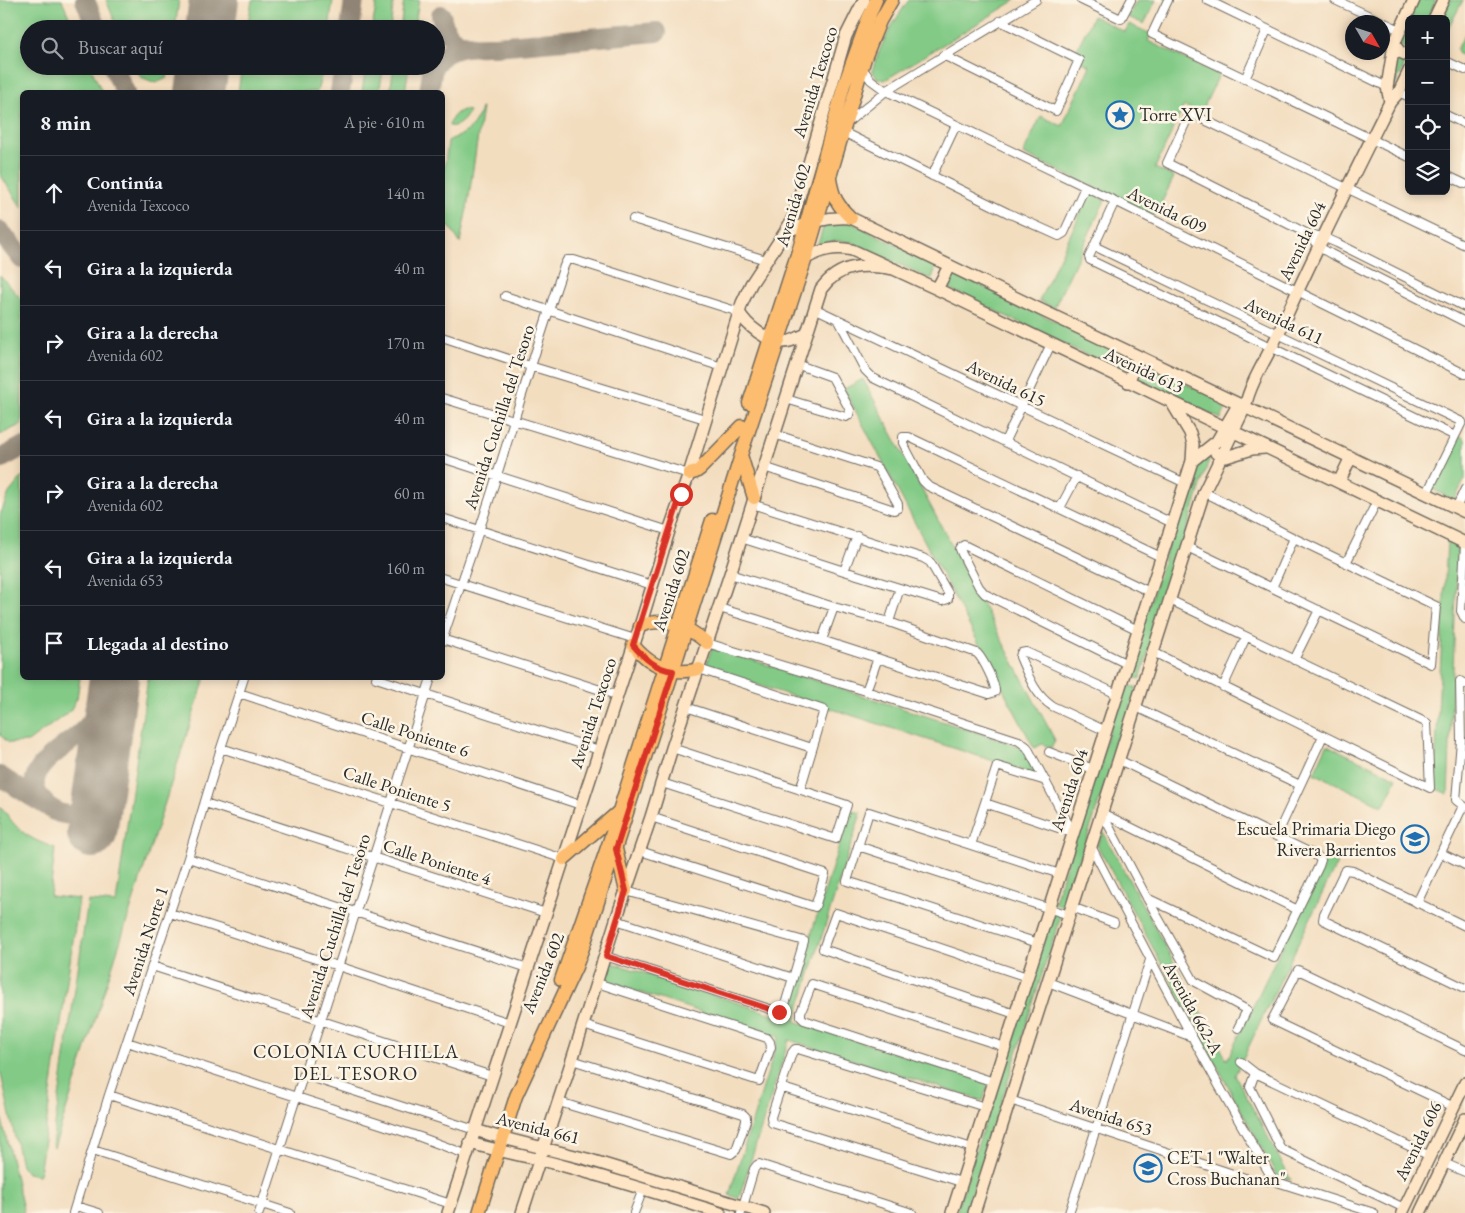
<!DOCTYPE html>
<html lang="es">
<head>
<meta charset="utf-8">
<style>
	:root { --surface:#171b24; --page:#20242c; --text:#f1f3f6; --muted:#9ea1a6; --line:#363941 }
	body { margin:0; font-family:"EB Garamond",serif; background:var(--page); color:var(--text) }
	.controls { position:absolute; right:15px; top:15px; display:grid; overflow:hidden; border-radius:8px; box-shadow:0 2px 8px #0003 }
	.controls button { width:45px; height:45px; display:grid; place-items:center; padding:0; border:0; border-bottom:1px solid var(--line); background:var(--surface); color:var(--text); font:25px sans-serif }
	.compass { position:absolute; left:1345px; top:15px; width:45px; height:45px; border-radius:50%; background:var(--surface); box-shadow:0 2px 8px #0003; rotate:129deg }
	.stop { position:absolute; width:15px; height:15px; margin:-11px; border:4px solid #d93025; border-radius:50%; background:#fff }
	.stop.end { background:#d93025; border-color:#fff; box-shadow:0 1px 5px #0008 }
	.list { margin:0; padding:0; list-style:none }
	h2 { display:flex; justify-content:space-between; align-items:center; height:65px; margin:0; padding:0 20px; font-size:21px }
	h2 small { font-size:16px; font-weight:400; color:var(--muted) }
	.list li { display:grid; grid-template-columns:32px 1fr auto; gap:15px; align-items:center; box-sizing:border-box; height:75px; padding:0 20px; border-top:1px solid var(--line) }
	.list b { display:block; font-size:19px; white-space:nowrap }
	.list p { margin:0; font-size:16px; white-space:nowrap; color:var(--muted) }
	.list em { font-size:16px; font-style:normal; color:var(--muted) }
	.icon { flex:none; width:28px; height:28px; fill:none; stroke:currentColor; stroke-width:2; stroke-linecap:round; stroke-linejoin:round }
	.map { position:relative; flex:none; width:1465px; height:1213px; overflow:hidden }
	.search { position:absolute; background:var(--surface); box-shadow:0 2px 8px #0003; left:20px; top:20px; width:425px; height:55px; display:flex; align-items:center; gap:12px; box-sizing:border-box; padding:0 18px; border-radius:28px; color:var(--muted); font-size:19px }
	.panel { position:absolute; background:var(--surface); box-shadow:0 2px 8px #0003; left:20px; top:90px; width:425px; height:590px; border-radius:8px }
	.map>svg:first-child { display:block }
	.green { fill:#82ca86; stroke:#567a58 }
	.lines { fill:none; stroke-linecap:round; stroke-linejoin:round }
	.taxiway { stroke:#8f8475; stroke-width:20 }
	.runway { stroke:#8f8475; stroke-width:50 }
	.street-casing { stroke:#71695f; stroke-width:10 }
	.secondary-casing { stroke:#71695f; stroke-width:14 }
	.primary-casing { stroke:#71695f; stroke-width:15 }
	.street { stroke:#fff; stroke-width:8 }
	.secondary { stroke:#fee5c5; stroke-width:11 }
	.primary { stroke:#fcbd6f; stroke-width:12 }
	.route { stroke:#d93025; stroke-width:6 }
	.labels { text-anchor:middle; stroke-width:5; stroke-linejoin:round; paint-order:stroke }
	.street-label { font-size:18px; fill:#2b2b2b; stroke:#fcf5e5 }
	.poi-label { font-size:18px; fill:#2b2b2b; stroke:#fcf5e5; text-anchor:start }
	.neighbourhood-label { font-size:19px; letter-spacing:1px; fill:#2b2b2b; stroke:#fcf5e5 }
</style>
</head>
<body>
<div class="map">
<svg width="1465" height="1213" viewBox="0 0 1465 1213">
	<rect width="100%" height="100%" fill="#fcf5e5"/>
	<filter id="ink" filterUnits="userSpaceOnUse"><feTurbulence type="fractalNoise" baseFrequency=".02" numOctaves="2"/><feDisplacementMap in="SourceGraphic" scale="10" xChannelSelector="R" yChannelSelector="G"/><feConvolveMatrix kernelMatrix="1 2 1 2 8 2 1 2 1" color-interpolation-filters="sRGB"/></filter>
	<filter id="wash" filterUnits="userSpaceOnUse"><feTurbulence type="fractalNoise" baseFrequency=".0096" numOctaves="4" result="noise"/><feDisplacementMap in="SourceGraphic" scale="20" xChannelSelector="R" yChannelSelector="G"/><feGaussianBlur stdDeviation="1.12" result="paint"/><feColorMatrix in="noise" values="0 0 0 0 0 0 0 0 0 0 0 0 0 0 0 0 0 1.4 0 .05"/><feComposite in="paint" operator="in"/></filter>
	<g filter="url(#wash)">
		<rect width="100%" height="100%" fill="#f3ddbf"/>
		<path class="green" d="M0 0H62L74 29H29V66H90L102 92H22V208L0 174Z
			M106 0H179L175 29H118Z
			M252 0H333L329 29H247Z
			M377 0H394L390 29H372Z
			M404 0H419L414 29H400Z
			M909 0H1016L885 80 877 78 872 71C880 45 893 22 909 0Z
			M1137 0H1156L1144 24 1128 17Z
			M1417 0H1436L1427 19H1409V49L1404 48 1400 44 1399 38Z
			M1445 0H1463L1446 33V19H1436Z
			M1093 16 1125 32 1129 24 1151 34 1148 41 1219 75 1201 113 1184 106 1155 168 1174 177 1155 216 1023 154 1041 116 1062 126 1090 66 1073 57Z
			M1465 34V57L1459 54 1457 49Z
			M1397 58 1407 60 1392 92Z
			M134 66H169L167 78 156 83 141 77Z
			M242 66H324L317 92H238Z
			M366 66H384L379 92H362Z
			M394 66H409L405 92H390Z
			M481 108H482L468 203 460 243 450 227 443 226V179L448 141C452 138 455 138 459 136 472 130 477 121 481 108Z
			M463 110 469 111C466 119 458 128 449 126 450 119 456 112 463 110Z
			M1090 193 1105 200 1054 308 1039 301Z
			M848 221 935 264 936 268 932 278H928L852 242 836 241 827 242 817 246 825 222Z
			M952 274H957L1125 355 1127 360 1123 369 1118 370 950 289 947 284Z
			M0 275 22 300V424L0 435Z
			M1144 364 1228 404 1221 419 1137 379 1136 376 1141 365Z
			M863 379 1055 740 1051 748 1042 744 1034 748 844 389Z
			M1458 435 1465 439V479L1454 500 1432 489Z
			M1206 453 1209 459 1208 463 1140 679 1127 675 1195 461Z
			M22 477V678H80L77 698 70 711 28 742 9 743 0 735V515L9 493Z
			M1447 541 1458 546 1448 794 1434 788Z
			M712 647 1022 747 1040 776 705 668Z
			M148 678H205L54 1148 52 1145 88 901 116 903Z
			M1124 684 1137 688 1064 907 1054 904Z
			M1327 745 1397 778 1383 806 1314 773Z
			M0 807C7 813 10 820 16 826 28 838 39 842 55 848L50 896 79 899 39 1175 27 1173 21 1165 0 1070Z
			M850 810 861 813 795 1021 989 1083 983 1101 789 1040 739 1198 729 1195 779 1037 604 981 610 962 785 1018Z
			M1103 832 1227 1060 1325 858 1337 863 1235 1075 1291 1180 1277 1176 1097 845Z
			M1052 912 1061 915 966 1213H956Z
			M0 1111 24 1213H0Z"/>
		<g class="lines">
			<path class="taxiway" d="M85 0 97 29
				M441 15C445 35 453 43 473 46
				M350 29 354 0
				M436 63C449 44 475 46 496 46L657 32
				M113 66 125 92
				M340 92 344 66
				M429 92 433 66
				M0 231 22 259
				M0 459 22 447
				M0 776 29 795 59 813 94 820
				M54 811C5 775 62 752 86 728 100 713 109 697 114 678"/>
			<path class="runway" d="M210 29 214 0
				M200 92 204 66
				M92 833 114 678"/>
		</g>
	</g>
	<g filter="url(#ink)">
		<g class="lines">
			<g class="street-casing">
				<path id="street" d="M1081 0 1121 19 1131 0
					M1168 0 1152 34 1409 157
					M1207 0 1387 87
					M1335 0 1400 30
					M943 55 1056 111 1079 60 1000 21
					M1446 61 1465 70
					M862 68 871 80 886 91 1115 201 1465 374
					M1245 79 1267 30
					M1399 92 1409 97
					M1446 115 1465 124
					M847 123 886 91 1036 0
					M843 132 1008 213 1059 236 1064 233 1085 187
					M1446 175 1465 184
					M932 176 956 125
					M1115 201 1089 257 1090 260 1455 436
					M633 219 766 260
					M1308 234 1319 247 1331 254 1465 322
					M1465 245 1190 113 1167 163 1308 234 1323 237 1337 243 1465 307
					M1094 246 1462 422 1427 493
					M505 296 722 367
					M814 308 1185 483
					M838 319 865 370 873 378 1172 523
					M442 337 530 366 705 419
					M442 398 689 474
					M786 399 846 417 849 415 850 410 832 377 796 364
					M1005 441 1051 344
					M442 458 669 531
					M764 467 894 510 898 508V504L879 470 876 467 774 434
					M1060 508 1077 476
					M1456 508 1465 489
					M442 518 652 585
					M741 538 844 571 942 601 948 599V593L930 562 923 558 752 504
					M1465 545 1461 611 1465 619
					M1187 547 1431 664 1436 606 1294 538 1204 492
					M1346 563 1377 501
					M844 571 857 536
					M442 578 635 639
					M1272 588 1294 538
					M1150 592 928 486 923 481 903 443V437H909L1161 557
					M719 608 756 619 989 694 995 692C996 684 983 659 977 653L889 622 834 607 730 574
					M889 622 900 588
					M442 639 616 695
					M822 640 834 607
					M442 641C460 586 480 531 497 475 519 405 540 335 564 266L567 260H574L739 312
					M707 643 866 691 1019 741 1027 747 1073 833
					M1153 652 1430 788 1427 723 1170 600
					M1294 660 1319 610
					M1127 664 985 594 979 587 962 554 960 549 961 547 964 545 968 547 1138 630
					M699 669 824 710 800 790
					M376 678 599 750
					M1465 684 1460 681 1461 741 1456 800 1465 807
					M1223 687 1246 637
					M866 691 878 658
					M239 693 581 805
					M686 707 812 748
					M1136 707 1300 785
					M1106 731 1052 706C1035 695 1028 675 1020 657L1021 653 1026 652 1117 694
					M221 748 564 859
					M1049 752 1093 769
					M1119 760 1317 856 1321 860 1319 866 1274 958 1147 898
					M662 783 836 839 847 805 672 748
					M205 803 546 913
					M985 803 1073 833
					M1102 813 1147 898 1194 981 1247 1010 1238 1028
					M1102 813 1298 910
					M1277 835 1323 736
					M971 845 997 766 1046 781
					M858 846 1069 915
					M1091 846C1150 959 1209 1072 1274 1181
					M640 851 815 907 825 874 651 817
					M1441 853 1465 865
					M188 858 528 968
					M1417 903 1463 806
					M1072 907 1114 923
					M170 913 338 966 510 1023
					M616 920 793 978
					M1465 926 1353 871 1346 870 1344 872 1324 914 1323 920 1465 988
					M1038 943 847 881 869 812 1060 874
					M605 956 779 1012 782 1011 784 1008 804 941 626 891
					M152 966 492 1076
					M1048 982 1192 1037
					M1015 1014 823 949 836 913 1027 977
					M583 1025 759 1081 771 1047 770 1042 767 1038 597 983
					M127 1042 420 1137 460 1152
					M1241 1062 1255 1073 1430 1156
					M1255 1073 1250 1087 1281 1149 1404 1208
					M304 1075 475 1130
					M994 1082 804 1020 801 1017V1012L812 984 1005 1047
					M780 1087 972 1148
					M109 1095 451 1204
					M1010 1100 1251 1180 1274 1181 1374 1213
					M559 1102 731 1154 736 1150 746 1121V1117L743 1114 572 1060
					M1454 1107 1272 1020 1298 970 1465 1050
					M93 1150 290 1213
					M1444 1163 1465 1172
					M961 1182 772 1123 771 1117 792 1053 795 1049H798L985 1107
					M76 1206 99 1213
					M73 1213 109 1095 188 858 221 748 244 678
					M259 1213 431 678
					M634 1213 643 1189
					M741 1213 754 1169 757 1165 759 1164 912 1213
					M1069 1213 1150 960"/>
			</g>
			<g class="secondary-casing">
				<path id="secondary" d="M1434 19 1443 0
					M1394 44 1400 52 1409 56
					M1390 102 1387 87 1394 44 1414 0
					M785 232C807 223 827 216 851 218L1037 308 1465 512
					M806 258C822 250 834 246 852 250L937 289 1465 543
					M937 289 949 266
					M739 312C746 325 768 343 784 342 792 342 799 337 806 334
					M1128 382 1139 357
					M1172 403 1190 433 1193 444 1192 461
					M1216 453 1221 456 1226 457 1252 449 1265 448
					M1339 482 1351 457
					M475 1130 495 1136 587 1159 764 1213
					M470 1143C494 1150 517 1154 541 1160 601 1175 660 1194 720 1213
					M448 1213 640 626 669 531 689 474 742 303 751 284 785 232 793 218 846 36 864 0
					M522 1213 572 1060 616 920 651 817 672 748 730 574 821 289C840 263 865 264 894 269
					M952 1213 1192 461 1217 441 1238 405
					M974 1213 1204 492 1245 407C1251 380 1269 355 1280 330 1314 253 1352 178 1390 102L1399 92 1409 71
					M1402 1213 1465 1083
					M1420 1213 1465 1119"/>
			</g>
			<g class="primary-casing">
				<path id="primary" d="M830 179C833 197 837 205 851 218
					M749 403 800 245 844 85 867 21 876 0
					M741 455 754 498
					M689 474 696 472 700 469 742 426
					M640 626C664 616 688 626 707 643
					M633 645C650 666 673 676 699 669
					M616 849 626 891
					M564 859 618 812
					M561 980 609 842 712 520
					M479 1213 516 1096 576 967 585 942 673 671 741 455 806 258 865 58 880 21 892 0"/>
			</g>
			<use href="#street" class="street"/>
			<use href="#secondary" class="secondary"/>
			<use href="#primary" class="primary"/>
		</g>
	</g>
	<g class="lines" filter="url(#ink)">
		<path class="route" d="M681 494 633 645C644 658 656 669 673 671L616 849 626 891 606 956 779 1012"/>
	</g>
	<defs>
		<g id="sight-ring" transform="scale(1.4375)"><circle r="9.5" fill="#fcf5e5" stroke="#1f6fb2" stroke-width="1.5"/><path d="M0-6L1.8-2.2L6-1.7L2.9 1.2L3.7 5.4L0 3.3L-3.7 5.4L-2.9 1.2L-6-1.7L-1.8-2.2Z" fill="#1f6fb2"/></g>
		<g id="school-ring" transform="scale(1.4375)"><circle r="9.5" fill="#fcf5e5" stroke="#1f6fb2" stroke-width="1.5"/><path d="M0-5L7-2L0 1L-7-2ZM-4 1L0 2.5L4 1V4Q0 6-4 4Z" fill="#1f6fb2"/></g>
		<g id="university-ring" transform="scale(1.4375)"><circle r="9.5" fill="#fcf5e5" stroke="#1f6fb2" stroke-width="1.5"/><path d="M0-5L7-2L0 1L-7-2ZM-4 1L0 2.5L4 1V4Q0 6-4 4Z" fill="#1f6fb2"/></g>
	</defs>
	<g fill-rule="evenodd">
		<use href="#sight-ring" x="1120" y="115"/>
		<use href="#school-ring" x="1415" y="839"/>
		<use href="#university-ring" x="1148" y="1168"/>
	</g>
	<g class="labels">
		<g class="street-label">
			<text transform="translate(815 82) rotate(-73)" y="6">Avenida Texcoco</text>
			<text transform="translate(793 205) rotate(-74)" y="6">Avenida 602</text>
			<text transform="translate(1167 210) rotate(26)" y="6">Avenida 609</text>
			<text transform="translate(1302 241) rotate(-64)" y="6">Avenida 604</text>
			<text transform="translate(1284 321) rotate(26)" y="6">Avenida 611</text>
			<text transform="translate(1144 370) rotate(25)" y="6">Avenida 613</text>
			<text transform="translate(1006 383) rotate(26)" y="6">Avenida 615</text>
			<text transform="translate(499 417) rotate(-72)" y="6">Avenida Cuchilla del Tesoro</text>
			<text transform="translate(671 590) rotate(-72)" y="6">Avenida 602</text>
			<text transform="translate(593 713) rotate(-72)" y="6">Avenida Texcoco</text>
			<text transform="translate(415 734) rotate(18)" y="6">Calle Poniente 6</text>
			<text transform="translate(397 789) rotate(18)" y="6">Calle Poniente 5</text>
			<text transform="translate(1069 790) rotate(-72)" y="6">Avenida 604</text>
			<text transform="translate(437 862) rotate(18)" y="6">Calle Poniente 4</text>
			<text transform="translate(335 926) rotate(-72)" y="6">Avenida Cuchilla del Tesoro</text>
			<text transform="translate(145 941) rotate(-72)" y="6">Avenida Norte 1</text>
			<text transform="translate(543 973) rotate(-68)" y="6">Avenida 602</text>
			<text transform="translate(1193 1008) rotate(61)" y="6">Avenida 662-A</text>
			<text transform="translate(1111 1117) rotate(18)" y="6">Avenida 653</text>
			<text transform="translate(538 1128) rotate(14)" y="6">Avenida 661</text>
			<text transform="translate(1418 1141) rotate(-64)" y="6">Avenida 606</text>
		</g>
		<g class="poi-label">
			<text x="1139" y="121">Torre XVI</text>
			<text x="1396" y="835" text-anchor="end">Escuela Primaria Diego<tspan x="1396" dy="21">Rivera Barrientos</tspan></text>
			<text x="1167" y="1164">CET 1 "Walter<tspan x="1167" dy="21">Cross Buchanan"</tspan></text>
		</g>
		<g class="neighbourhood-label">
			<text x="356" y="1058">COLONIA CUCHILLA<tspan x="356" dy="22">DEL TESORO</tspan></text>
		</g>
	</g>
</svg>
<div class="controls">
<button>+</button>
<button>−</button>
<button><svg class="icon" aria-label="locate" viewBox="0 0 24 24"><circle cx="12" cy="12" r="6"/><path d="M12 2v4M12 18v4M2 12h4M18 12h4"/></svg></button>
<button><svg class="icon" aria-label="layers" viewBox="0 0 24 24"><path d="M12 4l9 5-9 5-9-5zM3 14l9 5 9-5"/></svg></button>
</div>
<svg class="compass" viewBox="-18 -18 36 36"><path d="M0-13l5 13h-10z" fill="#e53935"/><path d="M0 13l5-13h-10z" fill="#9ea1a6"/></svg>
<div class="stop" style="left:681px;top:494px"></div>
<div class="stop end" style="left:779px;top:1012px"></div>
<div class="search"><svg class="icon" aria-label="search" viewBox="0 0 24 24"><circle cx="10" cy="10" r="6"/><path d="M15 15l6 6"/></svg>Buscar aquí</div>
<section class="panel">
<h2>8 min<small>A pie · 610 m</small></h2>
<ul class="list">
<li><svg class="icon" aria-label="ahead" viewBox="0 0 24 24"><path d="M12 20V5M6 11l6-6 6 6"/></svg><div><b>Continúa</b><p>Avenida Texcoco</p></div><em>140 m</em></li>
<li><svg class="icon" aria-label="left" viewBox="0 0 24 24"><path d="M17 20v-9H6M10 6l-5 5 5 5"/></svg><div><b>Gira a la izquierda</b></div><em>40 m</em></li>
<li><svg class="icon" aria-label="right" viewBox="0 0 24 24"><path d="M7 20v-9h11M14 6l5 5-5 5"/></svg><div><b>Gira a la derecha</b><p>Avenida 602</p></div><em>170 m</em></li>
<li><svg class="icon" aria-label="left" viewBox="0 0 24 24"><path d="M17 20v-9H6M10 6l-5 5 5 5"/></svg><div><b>Gira a la izquierda</b></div><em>40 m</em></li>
<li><svg class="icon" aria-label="right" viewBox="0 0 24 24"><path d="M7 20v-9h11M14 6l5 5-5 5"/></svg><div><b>Gira a la derecha</b><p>Avenida 602</p></div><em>60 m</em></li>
<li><svg class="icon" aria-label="left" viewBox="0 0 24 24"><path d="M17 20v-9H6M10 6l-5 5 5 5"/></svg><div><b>Gira a la izquierda</b><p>Avenida 653</p></div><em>160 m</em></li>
<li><svg class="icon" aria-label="arrive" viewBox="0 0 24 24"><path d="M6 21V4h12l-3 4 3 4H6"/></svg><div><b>Llegada al destino</b></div></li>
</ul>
</section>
</div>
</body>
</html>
